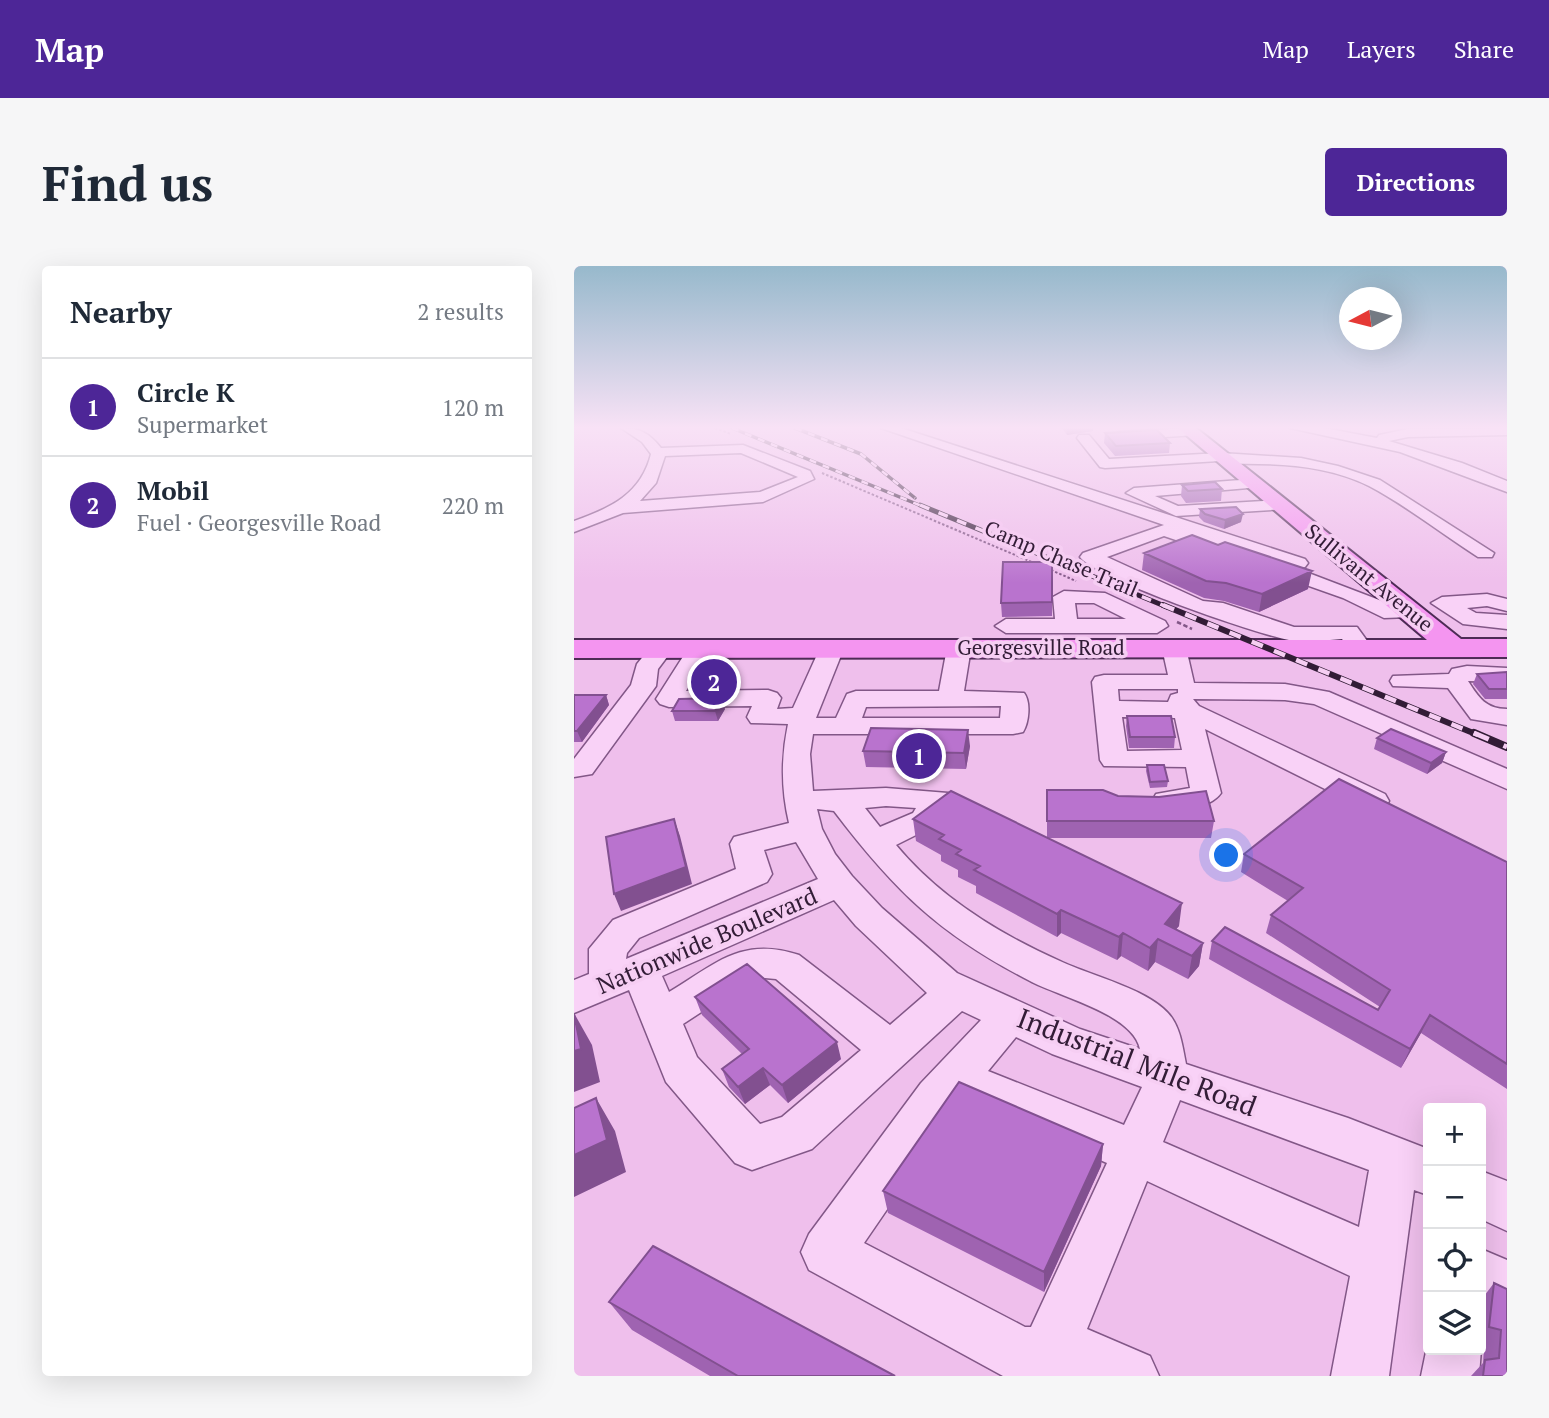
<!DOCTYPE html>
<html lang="en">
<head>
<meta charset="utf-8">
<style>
	:root { --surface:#fff; --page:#f6f6f7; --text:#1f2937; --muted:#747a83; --line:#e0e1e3; --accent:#4d2697 }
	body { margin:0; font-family:"PT Serif",serif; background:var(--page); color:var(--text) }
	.controls { position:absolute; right:21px; bottom:21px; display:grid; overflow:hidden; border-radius:7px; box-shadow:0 7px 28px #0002 }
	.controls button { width:63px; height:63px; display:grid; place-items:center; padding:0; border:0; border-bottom:2px solid var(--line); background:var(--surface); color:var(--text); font:35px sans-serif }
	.compass { position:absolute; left:765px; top:21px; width:63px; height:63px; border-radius:50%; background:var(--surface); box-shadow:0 7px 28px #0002; rotate:263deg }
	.you { position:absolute; left:653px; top:590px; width:24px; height:24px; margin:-18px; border:5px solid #fff; border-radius:50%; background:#1a73e8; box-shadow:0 0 0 10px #1a73e833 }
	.badge { display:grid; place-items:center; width:46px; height:46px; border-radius:50%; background:var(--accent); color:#fff; font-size:23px; font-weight:700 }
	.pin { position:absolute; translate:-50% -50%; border:4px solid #fff; box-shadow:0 2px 7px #0006 }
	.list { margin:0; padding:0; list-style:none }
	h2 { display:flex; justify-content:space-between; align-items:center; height:91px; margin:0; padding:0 28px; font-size:30px }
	h2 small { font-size:23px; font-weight:400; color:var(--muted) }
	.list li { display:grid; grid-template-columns:46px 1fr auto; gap:21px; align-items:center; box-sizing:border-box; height:98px; padding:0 28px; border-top:2px solid var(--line) }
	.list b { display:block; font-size:26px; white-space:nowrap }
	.list p { margin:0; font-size:23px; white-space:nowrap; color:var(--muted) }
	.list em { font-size:23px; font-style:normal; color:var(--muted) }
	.icon { flex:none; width:38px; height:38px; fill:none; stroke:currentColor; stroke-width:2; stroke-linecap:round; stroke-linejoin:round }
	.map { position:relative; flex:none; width:933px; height:1110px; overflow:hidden; border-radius:7px }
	header { display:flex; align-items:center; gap:42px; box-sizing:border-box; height:98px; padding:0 35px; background:var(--accent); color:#fff }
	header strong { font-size:33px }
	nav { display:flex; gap:38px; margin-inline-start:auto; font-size:24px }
	.intro { display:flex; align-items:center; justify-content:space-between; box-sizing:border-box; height:168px; padding:0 42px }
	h1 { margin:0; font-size:49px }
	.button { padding:18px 32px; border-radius:7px; background:var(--accent); color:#fff; font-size:24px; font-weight:700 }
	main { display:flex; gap:42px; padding:0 42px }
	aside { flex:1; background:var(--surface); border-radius:7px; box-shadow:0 7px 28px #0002 }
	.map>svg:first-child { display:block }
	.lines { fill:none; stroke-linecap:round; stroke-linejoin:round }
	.minor-casing { stroke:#825787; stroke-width:3 }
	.major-casing { stroke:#4d2b55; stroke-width:4 }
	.path-far1 { stroke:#825787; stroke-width:2; stroke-dasharray:2.5 2; stroke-linecap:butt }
	.path { stroke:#825787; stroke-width:2.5; stroke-dasharray:4.5 2.5; stroke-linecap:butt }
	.minor { fill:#f9d2f7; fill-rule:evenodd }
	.major { fill:#f495f0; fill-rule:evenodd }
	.rail-far3-casing { stroke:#321c36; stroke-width:3.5 }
	.rail-far2-casing { stroke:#321c36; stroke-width:5 }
	.rail-far1-casing { stroke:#321c36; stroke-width:6 }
	.rail-casing { stroke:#321c36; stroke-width:8 }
	.rail-far3 { stroke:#f6cef3; stroke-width:2.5; stroke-dasharray:7; stroke-linecap:butt }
	.rail-far2 { stroke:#f6cef3; stroke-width:3.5; stroke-dasharray:10; stroke-linecap:butt }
	.rail-far1 { stroke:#f6cef3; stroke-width:4.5; stroke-dasharray:12; stroke-linecap:butt }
	.rail { stroke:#f6cef3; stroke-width:5; stroke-dasharray:16; stroke-linecap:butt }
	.wall { fill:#9f63b1 }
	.shaded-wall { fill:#825090 }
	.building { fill:#b973ce; stroke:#825090; stroke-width:2 }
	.labels { text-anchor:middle; stroke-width:7; stroke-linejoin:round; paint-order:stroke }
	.far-street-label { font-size:21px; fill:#321c36; stroke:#f6cef3 }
	.street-label { font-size:24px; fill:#321c36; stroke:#f6cef3 }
	.near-street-label { font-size:28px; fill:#321c36; stroke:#f6cef3 }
</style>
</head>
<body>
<header>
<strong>Map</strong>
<nav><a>Map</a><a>Layers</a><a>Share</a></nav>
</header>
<div class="intro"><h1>Find us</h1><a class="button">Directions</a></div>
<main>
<aside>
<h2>Nearby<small>2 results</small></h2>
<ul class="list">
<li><span class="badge">1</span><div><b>Circle K</b><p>Supermarket</p></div><em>120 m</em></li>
<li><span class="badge">2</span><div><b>Mobil</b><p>Fuel · Georgesville Road</p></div><em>220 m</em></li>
</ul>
</aside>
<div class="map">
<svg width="933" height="1110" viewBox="0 0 933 1110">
	<rect width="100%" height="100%" fill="#efbfec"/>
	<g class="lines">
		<g class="minor-casing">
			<path id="minor" d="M47 162C66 162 75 167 87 182L169 179 236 205 240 213 189 236 49 247 0 266V255C37 242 67 228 77 188L68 176ZM167 187 224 211 186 226 66 235 82 217 91 190Z
				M307 162H327L731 293 734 297 731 301 724 303 821 340 836 339 847 345 836 351 810 352 769 332 690 304 687 300 697 294 659 282 661 285 659 289 652 291 590 270 533 291 629 335 649 337 720 361H783L799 383 795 388H779L768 373C751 374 731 377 715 374 682 368 523 313 506 291L509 287 590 259Z
				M616 162 622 163V169L545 174 538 170 545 166Z
				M716 162H750L803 172 805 169 834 163 933 162V169L834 171 815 175 888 197 933 215V226L826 186Z
				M505 169H515L535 193 647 187 727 192 764 200 806 214 920 287 918 291H904C868 268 833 240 795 220 751 198 698 197 651 198L645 195 531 202 526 201 503 172Z
				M680 213 686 215V221L581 230 604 240 706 234 714 239 712 243 602 250 552 227 560 222Z
				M490 325 531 327 591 355 594 360 583 367H432L421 360 432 353H481L479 331ZM501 337H520L552 353H503Z
				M913 328 933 333V345L913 340 893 342 902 347 933 349V363L889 358 857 337 868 331Z
				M258 375 266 377 270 382 242 452H262L273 428 282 425H365L373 382 377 377H393L397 382 390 425 450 427C457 436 455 456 449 466L439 468H239L236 488 239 525 312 522 374 527 380 537 354 563 322 579C364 630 425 668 486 695 517 710 579 724 598 752 607 765 609 784 612 798L774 852 854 883V929L840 924 815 1110H757L776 1010 573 915 513 1063 576 1090 585 1110H429L235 1004 227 986 235 968 347 817 407 754 388 745 238 883 178 904 161 897 92 816 55 724 0 747V714L15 708V683L39 654 162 603 156 578 160 571 215 557C207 523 207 492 214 458L177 457 173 451 178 440 95 441 86 438 82 433 117 378H133L137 383 112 425 194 424 203 427 207 432 203 443 219 442 246 382 250 377ZM427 440 426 452H288L292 441ZM312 540 342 542 339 547 306 561 291 542ZM243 543 260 545C321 625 365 668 456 715 486 731 559 748 566 783L506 763 383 707 308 642 278 610 261 588 248 563ZM222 576 244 613 52 693 53 687 65 672 193 616 198 608 190 584ZM260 634 282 660 353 727 316 759 225 689C167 670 142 698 95 726L88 710ZM181 711 202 713 287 784 208 851 186 858 123 791 109 758ZM442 771 478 788 568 821 550 859 414 805ZM388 834 533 897 457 1061H451L290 977ZM606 834 795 904 785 961 589 876Z
				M600 375 608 377 612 382 620 417 711 418 755 426 933 503V523L740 438 711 434 619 433 625 440 811 528 815 535 811 542 800 544 789 542 631 463 647 527C635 544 601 546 582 542L578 535 582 528 616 522 612 501 530 500 526 494 518 416 521 411 530 409H594L588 382 592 377ZM544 423H604V427L597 429 594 436 545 435ZM548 451 601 452 608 484 553 485Z
				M87 376 95 378 99 383 84 403 82 420 18 508 0 511V493L57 419 63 398 79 378Z
				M893 400 933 402V416L894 415C905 432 912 443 933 443V459L897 453 874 422 819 420 816 415 819 410 875 408 878 403Z
				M907 905 933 915V965L907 953Z
				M907 983 933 994V1049L907 1037Z
				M854 1076V1084L907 1083 905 1110H847Z"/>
		</g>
		<g class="major-casing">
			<path id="major" d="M604 162H622L887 373H933V391L0 392V374H853Z"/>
		</g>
		<path class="path-far1" d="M141 162 157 168
			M248 207 460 297
			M477 304 502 315"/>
		<path class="path" d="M603 356 618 363"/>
		<use href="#minor" class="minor"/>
		<use href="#major" class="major"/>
		<g class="rail-far3-casing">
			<path id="rail-far3" d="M158 162 350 241
				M221 162 287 188 341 232"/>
		</g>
		<g class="rail-far2-casing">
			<path id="rail-far2" d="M346 239 593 341"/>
		</g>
		<g class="rail-far1-casing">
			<path id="rail-far1" d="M589 339 904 469"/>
		</g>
		<g class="rail-casing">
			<path id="rail" d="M900 467 933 481"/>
		</g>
		<use href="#rail-far3" class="rail-far3"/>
		<use href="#rail-far2" class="rail-far2"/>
		<use href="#rail-far1" class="rail-far1"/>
		<use href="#rail" class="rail"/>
	</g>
	<path class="wall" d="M488 162H519V165L493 169Z
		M531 167 596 177 595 187 541 190 530 177Z
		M608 219 648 223 647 235 612 237 607 230Z
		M626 243 667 256 650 263 630 256 625 251Z
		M644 279 734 323 685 346 650 335 630 332 568 304 570 287Z
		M478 296V350L428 351 427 337Z
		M159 406 150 422H128L127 417Z
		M933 406V433H911L899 418 903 408Z
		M0 429H32L35 439 8 476H0Z
		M151 443 144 455H101L98 445Z
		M553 450 601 471 600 482H555L552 460Z
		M803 472 872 486 868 497 853 508 800 483Z
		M396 480 392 503 292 501 289 485Z
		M573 499 594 515 593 521 576 522 572 505Z
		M473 524 544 530 640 555 637 572H474L605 660 602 663 629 677 625 700 614 713 581 696 574 705 547 690 543 694 487 667 483 671 402 627V620L384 611V604L367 595V589L342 575 339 553 473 572Z
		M670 588 933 596V823L847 767 827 802 635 693 638 675 804 744 806 741 692 667 697 649 714 635 667 606Z
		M121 731 267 793 214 837 196 819 171 838 155 821 148 803 168 788 128 749Z
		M529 878 527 900 470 1026 314 947 309 925Z
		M920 1017 933 1110H897L909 1097 910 1083H907V1034Z
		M35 1036 321 1110H136L58 1064Z"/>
	<path class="shaded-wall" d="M496 162H519V165L493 169V163Z
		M669 248 667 256 650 263 651 254Z
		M738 305 734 323 685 346 688 328Z
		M158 401 159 406 150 422 149 417Z
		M32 429 35 439 8 476 3 465Z
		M148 432 151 443 144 455 141 445Z
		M394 464 396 480 392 503 390 487Z
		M872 486 868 497 853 508 857 497Z
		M100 553 106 570 118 618 47 645 40 628Z
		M608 637 605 660 591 676V658Z
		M487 644V667L483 671V648Z
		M549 667 547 690 543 694 545 671Z
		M584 673 581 696 574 705 576 682Z
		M629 677 625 700 614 713 618 690Z
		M0 747 18 779 26 816 0 826Z
		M856 749 847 767 827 802 836 783Z
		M263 776 267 793 214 837 208 819Z
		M189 802 196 819 171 838 164 821Z
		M22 832 41 865 52 906 0 931V889Z
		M529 878 527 900 470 1026V1006Z"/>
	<path class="building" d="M583 164 596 177 542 180 531 167Z
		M641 216 648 223 614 225 608 219Z
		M662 241 669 248 651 254 631 248 626 243Z
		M618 269 644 279 651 276 738 305 688 328 652 317 632 315 570 287Z
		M429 296H478V336L427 337Z
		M136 401H158L149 417H127Z
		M933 406V423H915L903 408Z
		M0 429H32L3 465H0Z
		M148 432 141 445H98L105 433Z
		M553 450H597L601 471H556Z
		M297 462 394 464 390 487 289 485Z
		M817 463 872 486 857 497 803 472Z
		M573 499H590L594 515 576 516Z
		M765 513 933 596V798L856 749 836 783 638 675 651 661 804 744 816 724 697 649 729 622 670 588Z
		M473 524H529L544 530 585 531 632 525 640 555H473Z
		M377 525 608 637 591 658 629 677 618 690 584 673 576 682 549 667 545 671 487 644 483 648 400 604 406 600 382 588 387 584 365 573 370 569 339 553Z
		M100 553 112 601 40 628 32 571Z
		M173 698 263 776 208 819 189 802 164 821 148 803 175 783 121 731Z
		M0 748 7 783 0 785Z
		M385 816 529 878 470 1006 309 925Z
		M22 832 33 874 0 889V842Z
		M79 980 321 1110H164L35 1036Z
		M920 1017 933 1023V1110H909L911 1094 925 1092 927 1064 915 1061Z"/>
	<linearGradient id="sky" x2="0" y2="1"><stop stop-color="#97b9cc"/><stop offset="0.51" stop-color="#f8e2f6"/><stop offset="1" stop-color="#f8e2f6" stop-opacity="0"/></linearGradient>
	<rect width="933" height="317" fill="url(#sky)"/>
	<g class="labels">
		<g class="far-street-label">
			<text transform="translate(487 293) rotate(23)" y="7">Camp Chase Trail</text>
			<text transform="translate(795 312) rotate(39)" y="7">Sullivant Avenue</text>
			<text x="467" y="389">Georgesville Road</text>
		</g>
		<g class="street-label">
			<text transform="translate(133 675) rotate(-23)" y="8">Nationwide Boulevard</text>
		</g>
		<g class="near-street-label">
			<text transform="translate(563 796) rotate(21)" y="10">Industrial Mile Road</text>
		</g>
	</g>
</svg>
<div class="controls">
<button>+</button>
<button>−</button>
<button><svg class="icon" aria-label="locate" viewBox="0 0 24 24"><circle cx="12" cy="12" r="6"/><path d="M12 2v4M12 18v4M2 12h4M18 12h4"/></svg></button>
<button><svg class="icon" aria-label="layers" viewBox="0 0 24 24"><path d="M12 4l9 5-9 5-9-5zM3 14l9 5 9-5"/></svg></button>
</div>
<svg class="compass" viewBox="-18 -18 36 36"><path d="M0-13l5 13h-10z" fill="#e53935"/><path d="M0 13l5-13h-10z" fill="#747a83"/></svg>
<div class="you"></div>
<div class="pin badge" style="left:345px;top:490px">1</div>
<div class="pin badge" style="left:140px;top:416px">2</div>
</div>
</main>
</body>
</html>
